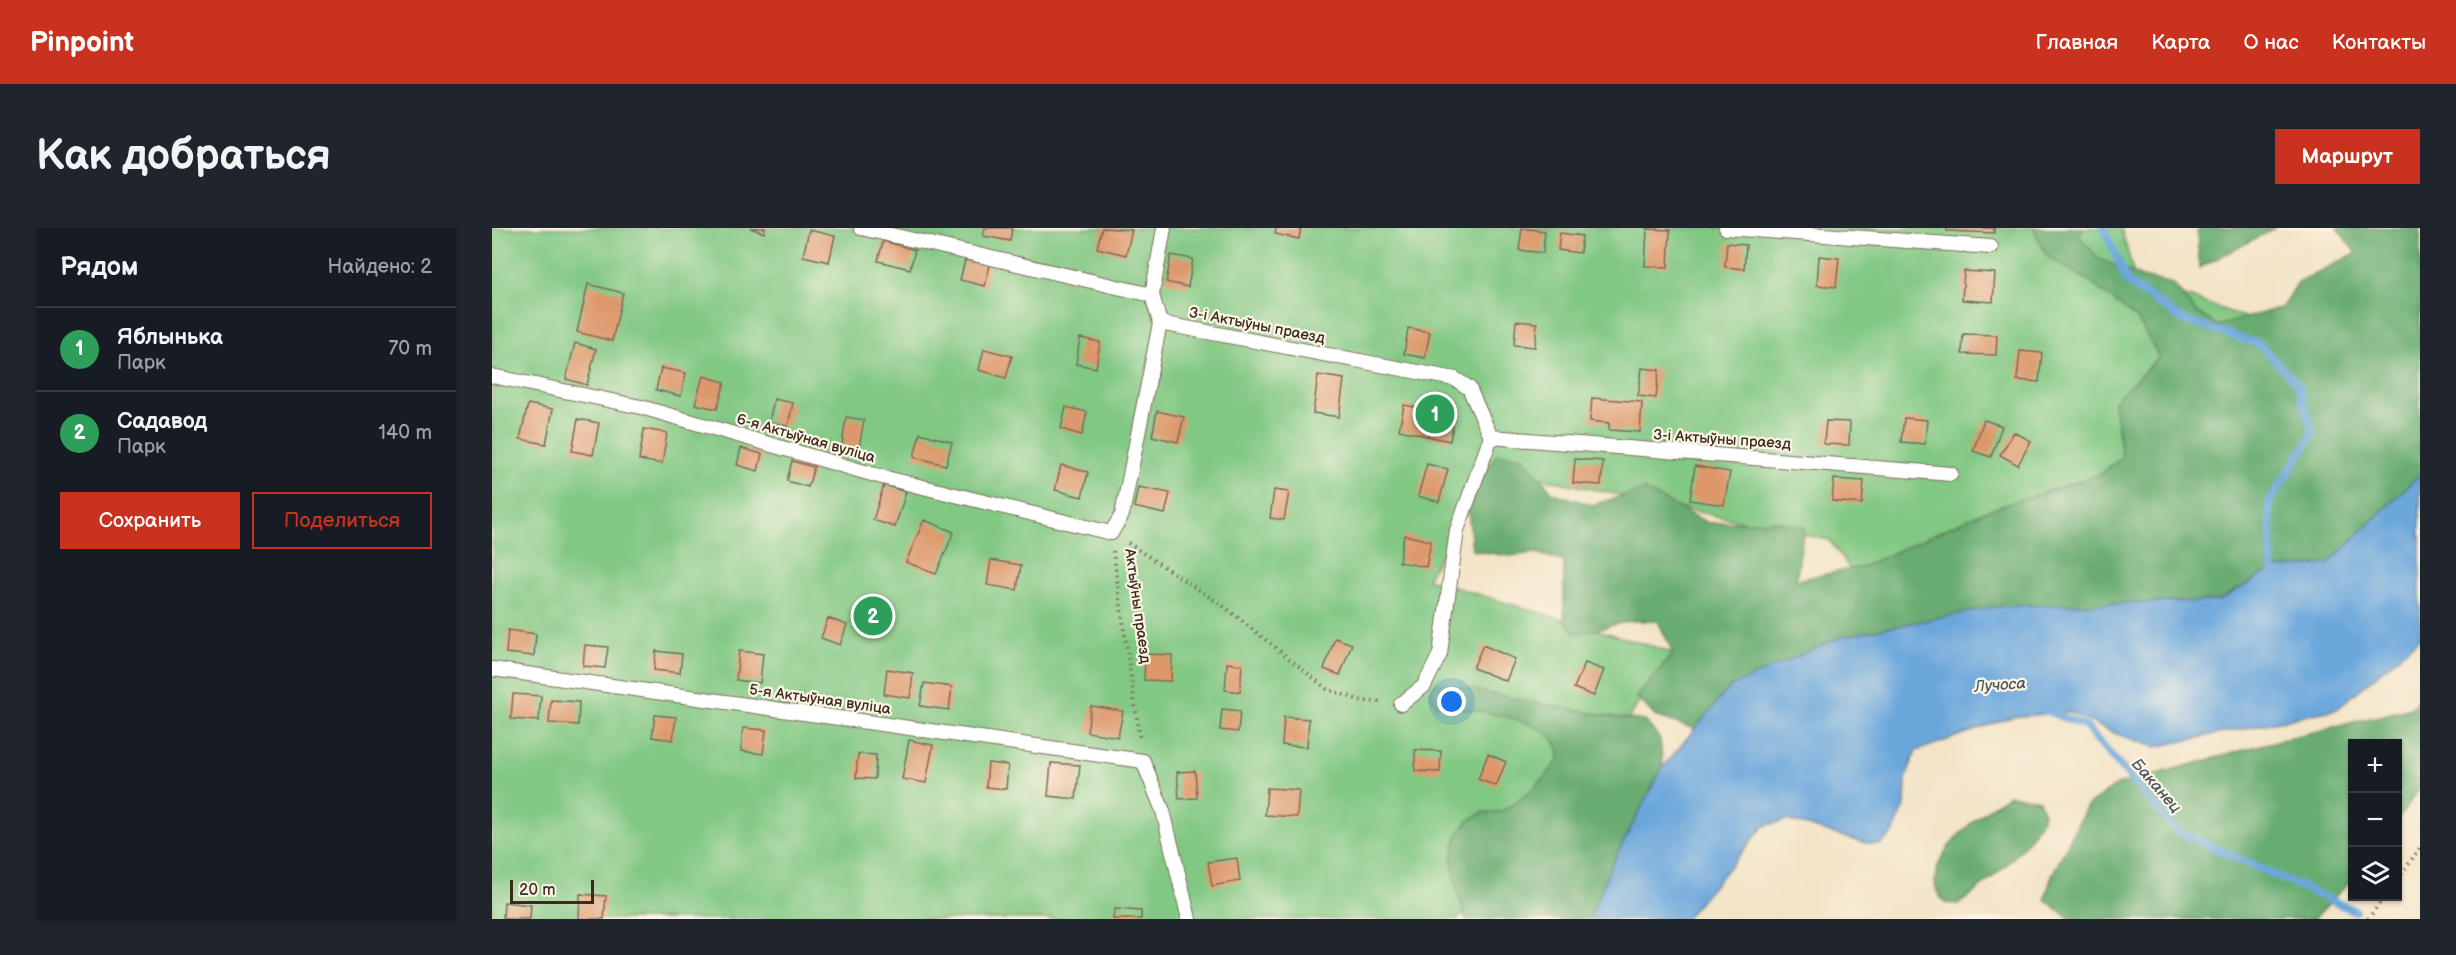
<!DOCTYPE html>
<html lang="ru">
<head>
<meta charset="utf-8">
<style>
	:root { --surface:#171b24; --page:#20242c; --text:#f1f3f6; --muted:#9ea1a6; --line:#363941; --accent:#c8321e }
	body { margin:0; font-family:"Balsamiq Sans",sans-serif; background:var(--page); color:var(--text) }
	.controls { position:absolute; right:18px; bottom:18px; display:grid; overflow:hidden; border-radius:0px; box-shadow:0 2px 4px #0004 }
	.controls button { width:54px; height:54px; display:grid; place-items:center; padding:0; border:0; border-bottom:2px solid var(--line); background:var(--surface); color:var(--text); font:30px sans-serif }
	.scale { position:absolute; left:18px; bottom:15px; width:84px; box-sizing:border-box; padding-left:6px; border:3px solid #3b2a1e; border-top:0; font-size:16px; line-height:21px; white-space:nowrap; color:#3b2a1e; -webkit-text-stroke:4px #fcf5e5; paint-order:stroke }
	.you { position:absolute; left:960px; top:474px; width:21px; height:21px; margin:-15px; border:4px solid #fff; border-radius:50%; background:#1a73e8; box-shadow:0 0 0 9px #1a73e833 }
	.badge { display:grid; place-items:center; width:39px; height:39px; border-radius:50%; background:var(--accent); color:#fff; font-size:20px; font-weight:700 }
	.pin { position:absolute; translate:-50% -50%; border:3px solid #fff; box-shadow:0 2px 6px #0006 }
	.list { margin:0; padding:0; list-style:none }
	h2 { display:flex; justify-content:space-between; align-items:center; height:78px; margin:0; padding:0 24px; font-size:26px }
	h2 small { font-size:20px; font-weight:400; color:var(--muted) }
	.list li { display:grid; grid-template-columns:39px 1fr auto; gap:18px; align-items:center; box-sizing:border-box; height:84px; padding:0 24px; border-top:2px solid var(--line) }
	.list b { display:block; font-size:22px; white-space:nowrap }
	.list p { margin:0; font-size:20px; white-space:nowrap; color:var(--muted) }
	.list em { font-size:20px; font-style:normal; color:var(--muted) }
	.actions { display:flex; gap:12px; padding:18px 24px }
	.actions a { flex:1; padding:14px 0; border:2px solid var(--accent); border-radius:0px; text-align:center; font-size:21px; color:var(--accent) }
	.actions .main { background:var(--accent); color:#fff }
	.icon { flex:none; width:33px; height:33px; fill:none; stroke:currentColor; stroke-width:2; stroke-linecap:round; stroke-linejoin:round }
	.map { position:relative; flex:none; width:1928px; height:691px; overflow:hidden; border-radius:0px }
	header { display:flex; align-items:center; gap:36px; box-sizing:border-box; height:84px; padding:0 30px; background:var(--accent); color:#fff }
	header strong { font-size:28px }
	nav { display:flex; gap:33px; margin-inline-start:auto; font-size:21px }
	.intro { display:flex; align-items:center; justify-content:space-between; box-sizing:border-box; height:144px; padding:0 36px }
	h1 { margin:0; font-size:42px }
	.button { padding:15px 27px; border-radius:0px; background:var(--accent); color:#fff; font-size:21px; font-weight:700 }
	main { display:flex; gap:36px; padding:0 36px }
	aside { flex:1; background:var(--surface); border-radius:0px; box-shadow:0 2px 4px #0004 }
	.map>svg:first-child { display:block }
	.green { fill:#81c883; stroke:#5e7950; stroke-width:1.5 }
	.forest { fill:#68ac71; stroke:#526b48; stroke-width:1.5 }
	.water { fill:#6ca7dc; stroke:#54687d; stroke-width:1.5 }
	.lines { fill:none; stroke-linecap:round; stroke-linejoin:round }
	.stream { stroke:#6ca7dc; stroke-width:8 }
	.building { fill:#dd976a }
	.lane-casing { stroke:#7b6b59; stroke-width:16 }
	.path { stroke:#7b6b59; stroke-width:4; stroke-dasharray:1.5 4.5; stroke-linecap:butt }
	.lane { stroke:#fff; stroke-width:14 }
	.labels { text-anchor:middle; stroke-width:4.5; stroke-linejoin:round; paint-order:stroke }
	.street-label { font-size:15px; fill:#3b2a1e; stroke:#fcf5e5 }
	.water-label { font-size:16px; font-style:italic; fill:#4c5660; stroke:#fcf5e5 }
</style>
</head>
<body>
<header>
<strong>Pinpoint</strong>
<nav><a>Главная</a><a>Карта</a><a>О нас</a><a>Контакты</a></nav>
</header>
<div class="intro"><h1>Как добраться</h1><a class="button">Маршрут</a></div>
<main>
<aside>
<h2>Рядом<small>Найдено: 2</small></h2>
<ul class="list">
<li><span class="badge" style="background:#2e9e5b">1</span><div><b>Яблынька</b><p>Парк</p></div><em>70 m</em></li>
<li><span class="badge" style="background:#2e9e5b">2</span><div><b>Садавод</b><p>Парк</p></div><em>140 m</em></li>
</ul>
<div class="actions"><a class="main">Сохранить</a><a>Поделиться</a></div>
</aside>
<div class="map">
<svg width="1928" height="691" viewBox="0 0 1928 691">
	<rect width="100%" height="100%" fill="#fcf5e5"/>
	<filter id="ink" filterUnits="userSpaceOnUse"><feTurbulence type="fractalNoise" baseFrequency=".0167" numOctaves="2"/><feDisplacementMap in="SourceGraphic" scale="12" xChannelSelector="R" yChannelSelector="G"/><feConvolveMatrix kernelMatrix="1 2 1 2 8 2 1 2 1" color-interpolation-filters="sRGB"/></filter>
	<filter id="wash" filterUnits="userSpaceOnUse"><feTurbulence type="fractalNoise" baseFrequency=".008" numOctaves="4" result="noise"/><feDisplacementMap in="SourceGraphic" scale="24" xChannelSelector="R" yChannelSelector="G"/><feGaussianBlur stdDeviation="1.35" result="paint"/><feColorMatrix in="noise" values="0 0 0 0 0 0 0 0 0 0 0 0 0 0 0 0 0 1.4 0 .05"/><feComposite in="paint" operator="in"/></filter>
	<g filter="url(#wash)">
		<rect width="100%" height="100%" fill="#f3e4c7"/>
		<path class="green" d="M0 0H1629L1643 50 1755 90 1596 286 1374 363 1337 312 998 239 935 351 1182 425 1017 659 965 691H0Z"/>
		<path class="forest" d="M1541 0H1591L1587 8 1607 31 1650 49 1681 56 1704 84 1726 98 1791 79 1806 54 1864 25 1845 0H1928V246L1836 336 1781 341 1726 373 1507 378 1239 459 1203 501 1163 488 1145 469 1181 425 1166 393H1138L1084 406 1072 392V334L1045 325 1017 328 980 322 976 279 1005 226 1031 229 1061 265 1100 277 1152 262 1216 295 1285 293 1312 299 1304 352 1370 339 1491 284 1608 246 1630 229 1622 173 1667 129 1646 92 1597 53 1555 28Z
			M1711 0H1783L1707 40 1705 4Z
			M944 455C1014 467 1082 485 1153 493L1168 511 1171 539 1120 636 1097 691H974C962 658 946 603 990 585 996 583 1003 585 1009 583 1029 575 1054 549 1067 532 1067 528 1067 521 1065 518 1052 488 972 481 943 477L938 464Z
			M1928 470V559L1906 591V516H1860V651L1822 691H1579L1553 672 1560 647 1595 578 1625 557 1773 516 1919 480Z
			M1518 567 1547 572 1552 586C1535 623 1499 652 1467 676L1453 675C1451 672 1446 667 1445 663 1432 628 1492 581 1518 567Z"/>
		<path class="water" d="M1928 246V410L1845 481 1663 519 1622 505 1577 484 1520 489 1424 523 1414 550 1413 578 1401 605 1388 617 1369 614 1295 592 1272 598 1193 691H1097L1120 636 1171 539 1238 459 1348 409 1507 378 1726 373 1781 341 1836 336Z"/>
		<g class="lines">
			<path class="stream" d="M1612 0 1635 54 1691 92 1767 116 1806 156 1821 206 1777 275 1781 350
				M1553 482 1593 498 1685 603 1863 683"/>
		</g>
		<g id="blocks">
			<path class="building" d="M258 0H273L272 5Z
				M493 0H520L518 13 491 8Z
				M610 0 640 2 634 27 605 20Z
				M784 0H809L807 11 783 6Z
				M1030 0 1053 3 1051 25 1027 22Z
				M1455 0H1502V5L1455 3Z
				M1155 1 1178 2 1176 39 1153 38Z
				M317 2 343 8 337 34 311 28Z
				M1068 5 1090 8 1088 25 1066 22Z
				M391 13 423 22 418 41 386 33Z
				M1235 15 1254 17 1252 41 1233 39Z
				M679 27 701 31 696 59 674 54Z
				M1327 28 1347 30 1344 59 1325 57Z
				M473 32 498 37 493 58 468 52Z
				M1472 43 1503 45 1501 74 1470 72Z
				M96 56 131 65 120 113 85 104Z
				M1024 93 1045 95 1043 119 1022 117Z
				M916 100 938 104 933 130 912 126Z
				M1471 106 1505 107 1504 127 1470 126Z
				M588 110 608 114 604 140 584 136Z
				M83 115 104 121 95 157 74 151Z
				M492 121 520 128 514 150 487 142Z
				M1528 123 1550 125 1547 154 1525 152Z
				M169 140 194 145 189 168 164 162Z
				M1150 140 1167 142 1164 170 1146 168Z
				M826 147 852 151 847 189 821 185Z
				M211 148 233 154 225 181 203 176Z
				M1100 170 1150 174 1148 204 1117 202V195L1098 193Z
				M282 171 301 175 296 198 277 194Z
				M36 176 61 181 54 216 28 211Z
				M912 177 963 187 958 213 907 202Z
				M574 179 595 184 590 207 569 201Z
				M665 183 692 189 686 214 660 208Z
				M354 189 372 192 367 220 350 217Z
				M1412 190 1435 192 1433 216 1409 214Z
				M86 191 107 195 101 227 80 223Z
				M1492 192 1510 198 1499 229 1481 223Z
				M1334 193 1358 194 1357 217 1332 216Z
				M152 201 175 205 170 236 147 232Z
				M1522 204 1539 213 1526 237 1508 227Z
				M428 205 460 214 454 237 422 229Z
				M249 220 270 226 266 243 245 237Z
				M1083 231 1111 233 1109 257 1081 255Z
				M300 233 322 239 316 259 295 253Z
				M935 236 956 241 947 274 926 268Z
				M569 237 596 244 590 269 563 262Z
				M1203 238 1238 244 1232 277 1198 272Z
				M1342 251 1372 253 1370 276 1340 273Z
				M392 257 414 264 403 299 381 292Z
				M646 259 678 265 673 286 642 279Z
				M782 262 797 264 792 292 778 290Z
				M432 292 462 304 444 346 414 334Z
				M912 307 939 313 934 339 907 334Z
				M499 332 529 337 525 362 495 357Z
				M336 390 355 397 348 417 329 410Z
				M16 402 44 406 42 428 14 425Z
				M843 410 860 416 848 447 832 441Z
				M93 417 116 419 113 440 91 438Z
				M991 417 1023 431 1014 453 981 440Z
				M164 423 190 426 188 445 162 442Z
				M247 423 271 426 268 455 244 452Z
				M653 426 680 427 679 453 652 452Z
				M735 435 750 437 748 464 733 462Z
				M1093 435 1112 442 1102 468 1082 460Z
				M395 441 421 445 418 470 392 466Z
				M432 455 460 459 457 482 428 478Z
				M21 466 49 468 47 493 19 491Z
				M59 472 87 474 86 497 57 495Z
				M599 478 631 483 626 509 595 504Z
				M730 481 748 483 746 504 728 502Z
				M163 487 184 489 181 512 160 509Z
				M792 489 817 491 815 519 790 517Z
				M251 500 274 502 271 526 249 523Z
				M417 512 441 517 434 555 410 551Z
				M923 522 949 523 948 544 923 543Z
				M366 526 384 527 383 551 364 550Z
				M996 526 1014 534 1004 558 986 551Z
				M496 535 516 537 514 561 494 559Z
				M559 535 588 537 584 571 556 568Z
				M703 543 705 570 687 571 685 544Z
				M775 560 807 562 805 589 773 587Z
				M745 630 748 653 720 658 716 634Z
				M88 666 114 668 112 691H87Z
				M12 674 39 677 38 691H11Z
				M622 681 649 683V691H621Z"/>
		</g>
	</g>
	<g filter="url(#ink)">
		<use href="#blocks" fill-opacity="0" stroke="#7b6b59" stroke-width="1.5"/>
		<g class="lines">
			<g class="lane-casing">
				<path id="lane" d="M369 0 660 67
					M1234 0 1499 19
					M668 95 963 151 977 160 999 209 1459 246
					M0 148 149 179 390 249 619 305 630 287 668 95 660 67 672 0
					M0 441 651 533 671 583 697 691
					M909 476 932 458 948 426 965 302 999 209"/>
			</g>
			<path class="path" d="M636 315 734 380 835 461 870 473 890 474
				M621 323 648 512
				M1906 651 1928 620
				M1876 691 1893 668"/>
			<use href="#lane" class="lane"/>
		</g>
	</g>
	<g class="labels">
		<g class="street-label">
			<text transform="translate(765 97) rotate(11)" y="5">3-і Актыўны праезд</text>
			<text transform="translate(314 210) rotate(16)" y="5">6-я Актыўная вуліца</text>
			<text transform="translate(1230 211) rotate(4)" y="5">3-і Актыўны праезд</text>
			<text transform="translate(646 378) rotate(82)" y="5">Актыўны праезд</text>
			<text transform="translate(328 471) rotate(8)" y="5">5-я Актыўная вуліца</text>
		</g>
		<g class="water-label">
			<text transform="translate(1508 456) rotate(-4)" y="6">Лучоса</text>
			<text transform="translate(1665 557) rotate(49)" y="6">Баканец</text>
		</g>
	</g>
</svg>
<div class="controls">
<button>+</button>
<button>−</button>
<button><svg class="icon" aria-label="layers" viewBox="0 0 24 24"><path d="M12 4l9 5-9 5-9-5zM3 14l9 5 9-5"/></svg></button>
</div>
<div class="scale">20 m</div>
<div class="you"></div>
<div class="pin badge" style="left:943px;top:186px;background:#2e9e5b">1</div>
<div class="pin badge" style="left:381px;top:388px;background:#2e9e5b">2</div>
</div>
</main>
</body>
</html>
